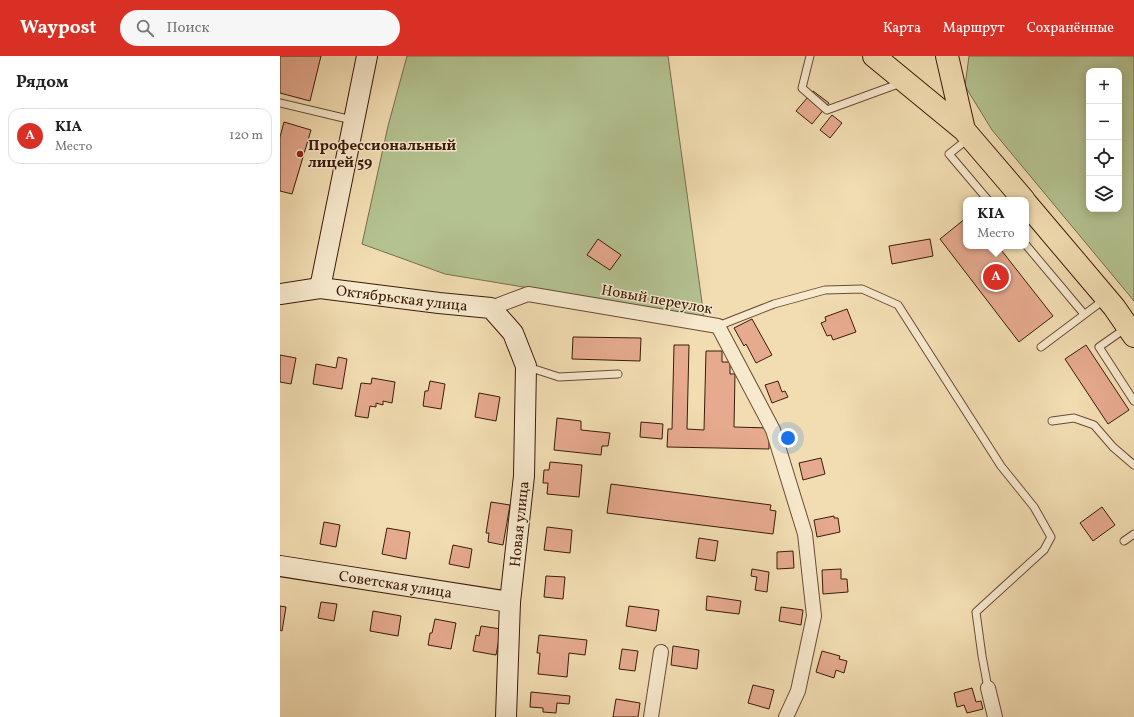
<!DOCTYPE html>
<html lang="ru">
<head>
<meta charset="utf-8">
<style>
	:root { --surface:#fff; --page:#f6f6f6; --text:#222; --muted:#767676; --line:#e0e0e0; --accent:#d93025 }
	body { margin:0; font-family:Vollkorn,serif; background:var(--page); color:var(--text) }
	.controls { position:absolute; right:12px; top:12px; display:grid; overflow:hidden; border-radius:8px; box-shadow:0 2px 10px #0003 }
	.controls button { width:36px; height:36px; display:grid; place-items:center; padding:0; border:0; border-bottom:1px solid var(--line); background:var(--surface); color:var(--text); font:20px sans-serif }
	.you { position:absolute; left:508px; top:382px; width:14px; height:14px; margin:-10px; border:3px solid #fff; border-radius:50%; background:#1a73e8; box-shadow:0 0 0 6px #1a73e833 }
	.badge { display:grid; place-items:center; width:26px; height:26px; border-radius:50%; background:var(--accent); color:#fff; font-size:13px; font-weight:700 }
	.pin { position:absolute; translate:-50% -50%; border:2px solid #fff; box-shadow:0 1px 4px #0006 }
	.popup { position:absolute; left:683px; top:141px; width:66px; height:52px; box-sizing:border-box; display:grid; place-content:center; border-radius:8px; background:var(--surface); filter:drop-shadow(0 1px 3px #0005); font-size:13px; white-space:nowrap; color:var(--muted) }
	.popup b { font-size:15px; color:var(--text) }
	.popup::after { content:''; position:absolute; left:50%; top:100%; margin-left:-8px; border:8px solid transparent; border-top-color:var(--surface) }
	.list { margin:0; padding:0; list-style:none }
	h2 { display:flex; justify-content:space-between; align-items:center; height:52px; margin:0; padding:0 16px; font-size:17px }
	h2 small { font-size:13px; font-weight:400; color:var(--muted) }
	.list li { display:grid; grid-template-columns:26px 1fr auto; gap:12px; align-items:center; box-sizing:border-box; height:56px; margin:0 8px 8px; padding:0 8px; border:1px solid var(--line); border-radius:12px }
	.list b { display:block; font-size:15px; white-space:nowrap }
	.list p { margin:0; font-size:13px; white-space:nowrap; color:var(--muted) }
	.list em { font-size:13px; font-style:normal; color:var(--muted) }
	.icon { flex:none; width:22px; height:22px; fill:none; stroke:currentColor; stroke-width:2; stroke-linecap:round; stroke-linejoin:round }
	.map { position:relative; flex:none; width:854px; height:661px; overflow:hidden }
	header { display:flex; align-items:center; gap:24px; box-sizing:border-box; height:56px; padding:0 20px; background:var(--accent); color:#fff }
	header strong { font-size:19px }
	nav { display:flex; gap:22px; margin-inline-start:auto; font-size:14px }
	.search { width:280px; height:36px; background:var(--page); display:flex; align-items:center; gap:10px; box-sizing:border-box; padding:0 14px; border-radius:22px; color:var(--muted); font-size:15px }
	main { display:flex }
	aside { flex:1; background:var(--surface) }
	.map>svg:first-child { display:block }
	.green { fill:#b4c291; stroke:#786e4e; fill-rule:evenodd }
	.building { fill:#e6aa8f; stroke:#3b1b0b }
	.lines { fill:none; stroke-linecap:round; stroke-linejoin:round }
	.lane-casing { stroke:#694c35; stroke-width:9 }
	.street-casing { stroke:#694c35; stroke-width:16 }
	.secondary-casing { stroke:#3b1b0b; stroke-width:22 }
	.primary-casing { stroke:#3b1b0b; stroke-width:24 }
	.lane { stroke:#f7e9cd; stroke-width:7 }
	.street { stroke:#f7e9cd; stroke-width:14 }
	.secondary { stroke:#f7e9cd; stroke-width:20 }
	.primary { stroke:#f2ddb2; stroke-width:22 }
	.poi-dot { fill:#8f2418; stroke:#f7e9cd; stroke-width:1.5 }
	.labels { text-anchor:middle; stroke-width:3; stroke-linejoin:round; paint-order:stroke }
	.poi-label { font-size:15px; font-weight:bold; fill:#3b1b0b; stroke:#f7e9cd; text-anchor:start }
	.street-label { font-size:15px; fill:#3b1b0b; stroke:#f7e9cd }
</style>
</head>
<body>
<header>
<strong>Waypost</strong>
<div class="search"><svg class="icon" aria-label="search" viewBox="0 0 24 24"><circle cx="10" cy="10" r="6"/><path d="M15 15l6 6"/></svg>Поиск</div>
<nav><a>Карта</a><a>Маршрут</a><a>Сохранённые</a></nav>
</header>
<main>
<aside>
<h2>Рядом<small></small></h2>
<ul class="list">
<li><span class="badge">A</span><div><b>KIA</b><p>Место</p></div><em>120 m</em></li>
</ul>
</aside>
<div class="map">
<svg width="854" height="661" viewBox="0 0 854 661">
	<rect width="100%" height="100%" fill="#f2ddb2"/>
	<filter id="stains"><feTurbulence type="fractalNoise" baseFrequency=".005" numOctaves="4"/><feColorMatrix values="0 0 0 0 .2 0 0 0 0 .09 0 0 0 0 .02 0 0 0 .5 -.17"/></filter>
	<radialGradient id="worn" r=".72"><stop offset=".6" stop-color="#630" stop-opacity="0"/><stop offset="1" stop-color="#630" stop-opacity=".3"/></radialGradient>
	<path class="green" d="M127 0H388L424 261 165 218 82 188 108 70Z
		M689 0H854V245L712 74 685 30ZM809 15H839V153H809Z"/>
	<path class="building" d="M0 0H41L30 45 0 37Z
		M533 35 549 47 532 68 516 55Z
		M552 59 562 67 550 82 540 74Z
		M4 66 31 74 12 138 0 135V81Z
		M686 162V190H718L773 260 739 286 660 183Z
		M318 183 341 199 330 214 307 199Z
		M650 183 653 200 612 208 609 190Z
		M567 253 576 276 553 284 551 279 547 280 541 267 546 265 545 261Z
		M472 263 492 299 476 307 466 288 464 290 454 272Z
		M293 281 361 282 360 305 292 303Z
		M394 289H409L407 373 424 374 426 295H442V306H450V318H455L454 371 489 372V393L387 391 388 373H392Z
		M806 289 849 354 828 368 785 303Z
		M0 299 16 302 11 328 0 326Z
		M58 301 67 303 62 333 33 328 36 308 56 312Z
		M92 322 115 326 112 347 103 345V349L96 347V351L90 350 88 362 75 360 81 327 91 328Z
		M150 325 165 328 161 353 143 350 145 335H148Z
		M498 325 502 336 505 335 508 341 492 347 485 329Z
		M199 337 220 341 216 365 195 361Z
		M277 362 301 365V374L330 377 328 390H322L321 399 274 394Z
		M361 366 383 368 382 383 360 381Z
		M541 402 545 418 523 424 519 407Z
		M270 406 302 409 299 441 267 438 268 427H263L264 414H269Z
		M331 428 491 449 490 454 496 455 493 478 327 457Z
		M211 446 230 449 223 489 208 486 209 477H206Z
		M822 451 835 469 813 485 800 467Z
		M554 460V462H558L560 476 537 481 534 464Z
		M44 466 60 469 56 491 40 488Z
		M267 471 292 474 290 497 264 494Z
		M107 472 130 476 126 503 102 498Z
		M419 482 438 485 435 505 416 502Z
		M173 489 192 493 189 512 169 508Z
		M513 495 514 512 497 513V496Z
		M472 513 489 516 487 536 475 534 477 521 471 520Z
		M561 513V523H567L568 536 543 538 542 514Z
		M266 520 285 521 283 543 264 541Z
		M427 540 461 545 459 558 426 554Z
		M41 546 57 548 54 565 38 562Z
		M0 550 6 551 2 575 0 574Z
		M349 550 379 554 376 575 346 570Z
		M501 551 523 554 521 569 499 565Z
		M93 555 121 560 118 580 90 575Z
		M155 563 176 567 171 593 148 589 150 577H152Z
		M201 570 221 573 216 599 193 595 196 579 199 580Z
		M259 579 307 584 305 599 289 597 287 621 258 618 260 597H257Z
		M393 590 419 594 417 613 391 609Z
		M342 593 358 595 355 615 339 613Z
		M542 595 560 600 559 603 567 605 564 617 556 614 554 622 536 616Z
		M473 629 494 634 489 653 468 647Z
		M692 632 696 646 701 645 703 653 687 657 684 649 677 651 674 637Z
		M251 636 290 640 289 648 277 647 276 657 263 656V652L250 651Z
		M336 643 360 647 358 661H333Z"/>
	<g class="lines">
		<g class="lane-casing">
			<path id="lane" d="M530 0 522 32 547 54 621 27
				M0 47 72 64
				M689 82 669 98 708 144
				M746 189 804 258
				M438 270 494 248 545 234 582 233 618 249 721 410 754 451 771 481 764 494 696 556 702 600 708 632
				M846 272 819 291 854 345
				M761 291 825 243
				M248 311 279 321 338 318
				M772 365 794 362 814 369 833 391 854 409
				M844 485 854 478"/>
		</g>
		<g class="street-casing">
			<path id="street" d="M211 252 248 238 438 270 493 374 525 478 534 560 518 635 506 661
				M708 632 715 661
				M371 661 381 596"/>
		</g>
		<g class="secondary-casing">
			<g id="secondary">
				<path d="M40 232 87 0"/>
				<path id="s1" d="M0 238 40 232 159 247 211 252 233 277 246 310 244 420 230 546 226 661"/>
				<path id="s2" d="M0 510 230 546"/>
			</g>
		</g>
		<g class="primary-casing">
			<path id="primary" d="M594 0 684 74 744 144
				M667 0 684 74
				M746 147 834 251 854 280"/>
		</g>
		<use href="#lane" class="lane"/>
		<use href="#street" class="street"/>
		<use href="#secondary" class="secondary"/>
		<use href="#primary" class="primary"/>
	</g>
	<circle class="poi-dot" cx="20" cy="98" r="4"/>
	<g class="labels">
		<g class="poi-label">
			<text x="28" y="94">Профессиональный<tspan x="28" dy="17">лицей 59</tspan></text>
		</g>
		<g class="street-label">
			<text dy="5" stroke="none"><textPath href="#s1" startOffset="123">Октябрьская улица</textPath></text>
			<text transform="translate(377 243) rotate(10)" y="5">Новый переулок</text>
			<text transform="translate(239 468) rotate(-84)" y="5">Новая улица</text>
			<text dy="5" stroke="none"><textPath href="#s2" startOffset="117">Советская улица</textPath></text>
		</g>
	</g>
	<rect width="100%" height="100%" filter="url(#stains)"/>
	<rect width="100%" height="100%" fill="url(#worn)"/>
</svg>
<div class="controls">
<button>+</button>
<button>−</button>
<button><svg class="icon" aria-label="locate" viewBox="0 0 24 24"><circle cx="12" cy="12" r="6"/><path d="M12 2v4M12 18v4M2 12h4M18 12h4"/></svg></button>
<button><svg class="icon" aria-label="layers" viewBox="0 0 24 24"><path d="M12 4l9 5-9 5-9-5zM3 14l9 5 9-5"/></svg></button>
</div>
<div class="you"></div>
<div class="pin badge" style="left:716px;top:221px">A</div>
<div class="popup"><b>KIA</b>Место</div>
</div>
</main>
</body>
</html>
